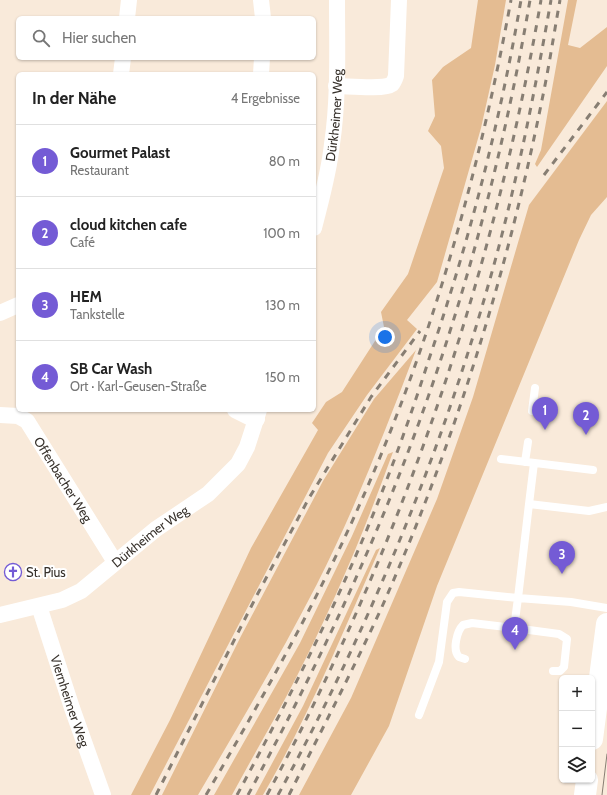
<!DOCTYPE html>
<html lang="de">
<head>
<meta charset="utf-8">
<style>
	:root { --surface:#fff; --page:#f6f6f6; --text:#222; --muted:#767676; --line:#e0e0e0; --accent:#745bd5 }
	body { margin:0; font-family:Cabin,sans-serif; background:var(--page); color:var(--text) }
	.controls { position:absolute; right:12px; bottom:12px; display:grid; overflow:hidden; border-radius:6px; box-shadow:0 1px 3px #0004 }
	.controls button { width:36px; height:36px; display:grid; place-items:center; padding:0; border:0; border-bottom:1px solid var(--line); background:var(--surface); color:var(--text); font:20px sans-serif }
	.you { position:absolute; left:385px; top:337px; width:14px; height:14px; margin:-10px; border:3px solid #fff; border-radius:50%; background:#1a73e8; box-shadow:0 0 0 6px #1a73e833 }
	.badge { display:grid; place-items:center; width:26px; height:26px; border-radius:50%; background:var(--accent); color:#fff; font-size:13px; font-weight:700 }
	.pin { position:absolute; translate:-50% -33px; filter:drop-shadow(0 1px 2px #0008) }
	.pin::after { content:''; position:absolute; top:21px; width:14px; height:12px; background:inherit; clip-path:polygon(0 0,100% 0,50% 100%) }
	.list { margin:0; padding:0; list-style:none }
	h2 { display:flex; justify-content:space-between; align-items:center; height:52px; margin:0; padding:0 16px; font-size:17px }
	h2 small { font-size:13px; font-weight:400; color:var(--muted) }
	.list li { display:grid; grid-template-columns:26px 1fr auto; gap:12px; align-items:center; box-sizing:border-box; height:72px; padding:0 16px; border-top:1px solid var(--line) }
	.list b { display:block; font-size:15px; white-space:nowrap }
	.list p { margin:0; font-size:13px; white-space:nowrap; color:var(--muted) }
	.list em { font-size:13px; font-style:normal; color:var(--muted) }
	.icon { flex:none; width:22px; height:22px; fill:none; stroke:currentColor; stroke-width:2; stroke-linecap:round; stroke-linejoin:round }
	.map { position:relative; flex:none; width:607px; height:795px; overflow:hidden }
	.search { position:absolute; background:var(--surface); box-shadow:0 1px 3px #0004; left:16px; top:16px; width:300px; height:44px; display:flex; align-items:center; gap:10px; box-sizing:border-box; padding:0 14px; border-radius:6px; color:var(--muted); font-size:15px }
	.panel { position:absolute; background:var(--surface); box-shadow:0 1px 3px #0004; left:16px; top:72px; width:300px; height:340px; border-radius:6px }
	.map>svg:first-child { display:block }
	.green { fill:#e4bc92 }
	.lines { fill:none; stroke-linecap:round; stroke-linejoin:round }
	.service { stroke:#fff; stroke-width:8 }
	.minor { stroke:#fff; stroke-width:16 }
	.secondary { stroke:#fff; stroke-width:22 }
	.tram { stroke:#877e73; stroke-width:1 }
	.rail { stroke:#877e73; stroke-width:3; stroke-dasharray:7 7; stroke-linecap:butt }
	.labels { text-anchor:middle; stroke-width:4; stroke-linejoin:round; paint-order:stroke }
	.street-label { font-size:13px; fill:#37312b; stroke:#fff }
	.poi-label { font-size:13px; fill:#37312b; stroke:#fff; text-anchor:start }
</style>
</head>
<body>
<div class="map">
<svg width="607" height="795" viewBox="0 0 607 795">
	<rect width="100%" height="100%" fill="#f9eada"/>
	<path class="green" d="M478 0H506L495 65 481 128 437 282 407 320 417 329 367 395 328 453 150 795H131L170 720 251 548 318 430 312 423 326 402 342 392 384 327 381 312 408 274 444 168 441 146 428 131 435 116 432 80 443 67 471 48Z
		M568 0H577L568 45 580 48 607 27V66L537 167 535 164 541 150Z
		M607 101V197L591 215 579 240 437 586 389 726 351 795H299L351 698 437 499 473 397 529 205Z
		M416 350C386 429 355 509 317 584 280 656 239 725 198 795H162L241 636 323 481 374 399Z
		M393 452C366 527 335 601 299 672 278 714 254 754 232 795H214L300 643 352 536 388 454Z
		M380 548C343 632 309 716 263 795H255L303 706 376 550Z"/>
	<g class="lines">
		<path class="service" d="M532 411 535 388
			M501 459 593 470
			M525 462 528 442
			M529 504 534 463
			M607 507 589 511 529 504 518 598 571 602 607 608
			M465 659 459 657C452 650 457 631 463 625L472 623 514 628
			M419 715 439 662 447 602 453 593 459 592 518 598 514 628 559 634 567 639 564 667 560 671H553"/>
		<g class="minor">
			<path d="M261 0 263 18"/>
			<path d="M127 18 129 0"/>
			<path d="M121 74 123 58"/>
			<path d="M261 74 262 58"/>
			<path d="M336 86C347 86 384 90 392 84 394 82 395 79 396 76L399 0"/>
			<path id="s1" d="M314 228C321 200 329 173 332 144 339 97 337 48 337 0"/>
			<path d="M0 313 18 305"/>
			<path d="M235 410 249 417 257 419"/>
			<path id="s2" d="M0 415 18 416 27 421 115 562"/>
			<path id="s3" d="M39 606 72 708 103 795"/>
			<path id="s4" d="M0 615 62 600 81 591 156 529 208 494 238 464 247 447 259 410"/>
		</g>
		<path class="secondary" d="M592 739 607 624
			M585 795 587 780"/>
		<path class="tram" d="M602 795 607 754"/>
		<path class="rail" d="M544 175 607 92
			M156 795 256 597 309 498 371 397 420 331
			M206 795C261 700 315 606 359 506 431 345 479 173 511 0
			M237 795C278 719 318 642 353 562 382 496 407 428 429 359 469 242 500 122 521 0
			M248 795C289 719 328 642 363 562 442 383 497 193 530 0
			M267 795C401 547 493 278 541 0
			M278 795C366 634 438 462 488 286 515 192 534 96 551 0
			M289 795C320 733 352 672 381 609 453 447 507 274 542 100 549 67 554 33 560 0"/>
	</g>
	<defs>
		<g id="church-ring" transform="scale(0.9)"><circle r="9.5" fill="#fff" stroke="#745bd5" stroke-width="1.5"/><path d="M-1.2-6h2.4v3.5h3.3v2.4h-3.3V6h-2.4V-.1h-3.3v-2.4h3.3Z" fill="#745bd5"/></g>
	</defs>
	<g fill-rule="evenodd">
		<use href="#church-ring" x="13" y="572"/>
	</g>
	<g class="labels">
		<g class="street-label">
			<text dy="5" stroke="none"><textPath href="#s1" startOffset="115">Dürkheimer Weg</textPath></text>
			<text dy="5" stroke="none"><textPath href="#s2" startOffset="97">Offenbacher Weg</textPath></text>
			<text dy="5" stroke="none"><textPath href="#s4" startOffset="173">Dürkheimer Weg</textPath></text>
			<text dy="5" stroke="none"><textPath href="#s3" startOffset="100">Viernheimer Weg</textPath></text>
		</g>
		<g class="poi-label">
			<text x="26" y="577">St. Pius</text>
		</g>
	</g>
</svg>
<div class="controls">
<button>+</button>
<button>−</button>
<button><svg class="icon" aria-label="layers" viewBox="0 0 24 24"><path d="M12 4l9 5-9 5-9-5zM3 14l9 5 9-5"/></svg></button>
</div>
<div class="you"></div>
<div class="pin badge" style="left:545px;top:430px">1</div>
<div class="pin badge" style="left:586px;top:435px">2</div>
<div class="pin badge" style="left:562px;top:574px">3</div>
<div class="pin badge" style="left:515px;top:650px">4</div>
<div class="search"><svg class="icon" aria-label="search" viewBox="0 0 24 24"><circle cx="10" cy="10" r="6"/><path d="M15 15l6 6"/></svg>Hier suchen</div>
<section class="panel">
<h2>In der Nähe<small>4 Ergebnisse</small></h2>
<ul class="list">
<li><span class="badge">1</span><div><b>Gourmet Palast</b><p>Restaurant</p></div><em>80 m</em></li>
<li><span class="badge">2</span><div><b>cloud kitchen cafe</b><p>Café</p></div><em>100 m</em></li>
<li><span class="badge">3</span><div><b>HEM</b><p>Tankstelle</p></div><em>130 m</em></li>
<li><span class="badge">4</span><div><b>SB Car Wash</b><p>Ort · Karl-Geusen-Straße</p></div><em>150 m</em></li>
</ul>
</section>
</div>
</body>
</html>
